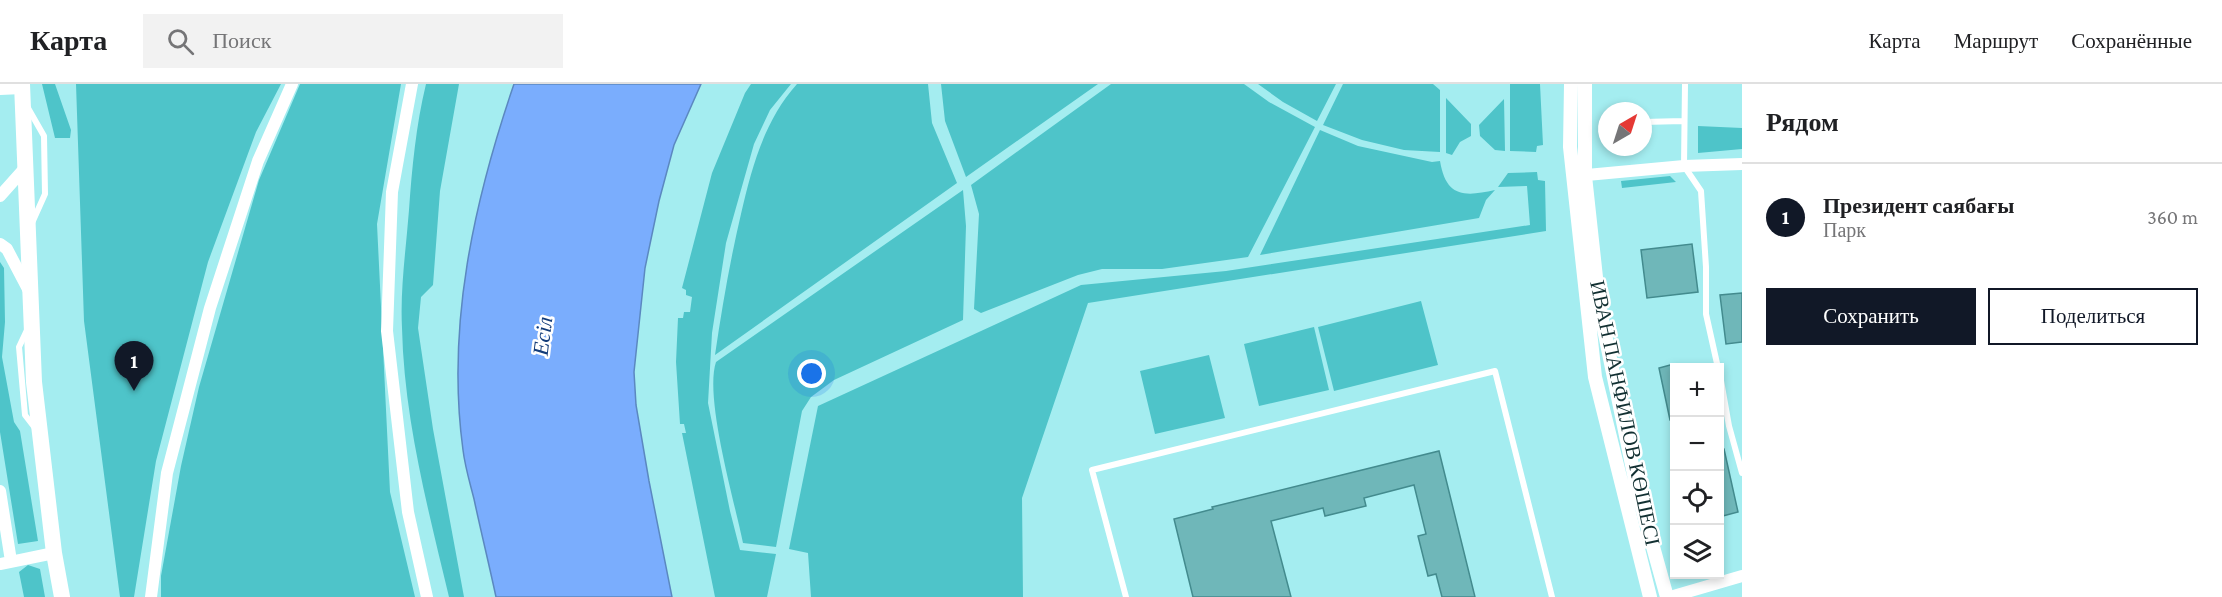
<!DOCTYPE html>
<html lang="ru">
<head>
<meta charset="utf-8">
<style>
	:root { --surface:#fff; --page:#f2f2f2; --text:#202124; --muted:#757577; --line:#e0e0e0; --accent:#111827 }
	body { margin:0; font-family:"Crimson Pro",serif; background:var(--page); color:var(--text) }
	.controls { position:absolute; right:18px; bottom:18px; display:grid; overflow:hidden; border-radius:0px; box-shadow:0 3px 9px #0003 }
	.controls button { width:54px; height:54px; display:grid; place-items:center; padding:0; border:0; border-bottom:2px solid var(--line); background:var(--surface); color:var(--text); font:30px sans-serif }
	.compass { position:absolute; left:1598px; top:18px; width:54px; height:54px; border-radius:50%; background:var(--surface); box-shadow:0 3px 9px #0003; rotate:39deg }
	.you { position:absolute; left:812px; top:290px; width:21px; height:21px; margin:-15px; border:4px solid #fff; border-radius:50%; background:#1a73e8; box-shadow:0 0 0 9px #1a73e833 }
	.badge { display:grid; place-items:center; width:39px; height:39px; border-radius:50%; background:var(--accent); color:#fff; font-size:20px; font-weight:700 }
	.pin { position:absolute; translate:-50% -50px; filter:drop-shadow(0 2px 3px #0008) }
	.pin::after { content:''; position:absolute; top:32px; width:21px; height:18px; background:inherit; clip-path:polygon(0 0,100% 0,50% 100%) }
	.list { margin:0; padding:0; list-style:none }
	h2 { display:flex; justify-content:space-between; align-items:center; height:78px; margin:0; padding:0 24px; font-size:26px }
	h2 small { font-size:20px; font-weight:400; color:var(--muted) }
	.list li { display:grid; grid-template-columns:39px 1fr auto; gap:18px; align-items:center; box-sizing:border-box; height:108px; padding:0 24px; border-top:2px solid var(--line) }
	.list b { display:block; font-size:22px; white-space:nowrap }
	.list p { margin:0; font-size:20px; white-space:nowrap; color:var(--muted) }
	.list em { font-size:20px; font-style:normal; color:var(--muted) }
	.actions { display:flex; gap:12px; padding:18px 24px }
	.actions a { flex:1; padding:14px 0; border:2px solid var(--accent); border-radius:0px; text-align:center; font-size:21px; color:var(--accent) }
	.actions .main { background:var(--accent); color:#fff }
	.icon { flex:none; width:33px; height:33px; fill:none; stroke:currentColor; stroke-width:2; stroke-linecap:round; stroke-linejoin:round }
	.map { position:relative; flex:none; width:1742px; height:513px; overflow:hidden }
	header { display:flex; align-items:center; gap:36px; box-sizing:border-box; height:84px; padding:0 30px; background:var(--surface); border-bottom:2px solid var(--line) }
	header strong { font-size:28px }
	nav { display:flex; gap:33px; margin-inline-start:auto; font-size:21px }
	.search { width:420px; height:54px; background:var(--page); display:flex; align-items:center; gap:15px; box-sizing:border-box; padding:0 21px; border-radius:0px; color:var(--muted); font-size:22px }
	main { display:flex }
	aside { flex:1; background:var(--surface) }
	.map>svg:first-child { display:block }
	.green { fill:#4ec4c9 }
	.water { fill:#7aadfd; stroke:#5b88c0; stroke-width:1.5 }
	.building { fill:#6fb7b9; stroke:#438b8e; stroke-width:1.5 }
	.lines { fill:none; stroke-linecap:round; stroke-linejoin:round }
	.service { stroke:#fff; stroke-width:6 }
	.minor { stroke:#fff; stroke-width:12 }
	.tertiary { stroke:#fff; stroke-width:14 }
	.secondary { stroke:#fff; stroke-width:16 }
	.labels { text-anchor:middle; stroke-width:5; stroke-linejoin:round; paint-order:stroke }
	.street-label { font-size:21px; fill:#123032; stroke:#fff }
	.water-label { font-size:22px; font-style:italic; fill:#133c79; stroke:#fff }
</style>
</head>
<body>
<header>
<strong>Карта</strong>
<div class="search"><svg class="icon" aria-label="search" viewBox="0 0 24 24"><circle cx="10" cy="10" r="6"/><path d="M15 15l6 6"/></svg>Поиск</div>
<nav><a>Карта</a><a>Маршрут</a><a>Сохранённые</a></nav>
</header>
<main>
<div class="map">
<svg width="1742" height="513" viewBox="0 0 1742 513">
	<rect width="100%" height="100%" fill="#a4edf0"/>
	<path class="green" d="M42 0H55L71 46 70 54H55Z
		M76 0H281L256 48 208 178 156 377 134 513H120L84 237Z
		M300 0H401L377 140 390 408 415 513H161V492L181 382 199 303 259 96Z
		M426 0H459L440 107 433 201 421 213 418 244 433 345 464 513H449C428 425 404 335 402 244 400 205 406 165 409 126 412 84 416 41 426 0Z
		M751 0H791L770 26 754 60 726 159 712 249 708 319 730 427 740 466 776 470 767 513H715L682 349H686L684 340H680L676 278 678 234H683L684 228H690L692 213 686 211V206L682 204 712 89 745 9Z
		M797 0H928L932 39 957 99 715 271C722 223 730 177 741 130 752 83 764 37 797 0Z
		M941 0H1098L966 93 945 37Z
		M1111 0H1244L1269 18 1315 43 1248 173 1162 185H1102L1078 191 981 229 974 225 979 130 971 101Z
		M1258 0H1336L1317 37 1283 18Z
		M1343 0H1433L1440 6V68L1404 66 1362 56 1323 41Z
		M1510 0H1540L1543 61 1537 62 1536 68 1510 67Z
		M1446 14 1471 40V52L1460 58 1452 71 1446 69Z
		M1504 15 1505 67 1495 66 1480 52 1479 41Z
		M1698 42 1742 44V65L1698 69Z
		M1320 46 1358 62 1432 78 1440 77C1446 113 1464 113 1495 106L1486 116 1479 134 1260 171Z
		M1537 88 1538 96 1545 97 1546 147 1088 219 1022 414 1023 513H811L808 469 789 465 818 322 1081 201 1226 187 1530 141 1527 102 1498 103 1508 89Z
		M1670 92 1676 98 1622 104 1621 97Z
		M963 106 966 142 963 236 834 296 811 313 802 327 776 463 743 459C735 419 704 314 716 278Z
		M0 178 4 184 5 238 2 273 14 338 20 347 38 457 18 460 0 348Z
		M1421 217 1438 281 1334 307 1318 243Z
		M1314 243 1329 306 1259 322 1244 260Z
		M1209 271 1225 334 1155 350 1140 287Z
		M28 481 40 485 45 513H24L19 488Z"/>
	<path class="water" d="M514 0H701L674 61 659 117 645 184 634 288 636 321 649 397 672 513H496C489 480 481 448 474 415 470 399 465 383 463 366 446 242 474 117 514 0Z"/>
	<path class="building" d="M1692 160 1698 208 1647 214 1641 166Z
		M1742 209V258L1726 260 1720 211Z
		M1674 280V336H1670L1659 284Z
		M1719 365H1724L1738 428 1719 433Z
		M1439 367 1475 513H1442L1436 490 1428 492 1418 452 1426 450 1414 401 1364 414 1366 422 1325 432 1323 424 1271 437 1291 513H1193L1174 435 1213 425 1212 423Z"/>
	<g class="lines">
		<path class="service" d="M1685 0 1684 82 1701 107 1706 183V230L1718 284
			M28 24 44 52 45 110 32 139
			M1643 38 1683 37
			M27 246 19 263 25 331 35 344
			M1720 291 1729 342 1742 389
			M1126 513 1092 386 1495 287 1552 513"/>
		<path class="minor" d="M412 0 392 108 387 247 408 428 427 513
			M0 5 22 4
			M1576 92 1684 82 1742 80
			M0 112 25 84
			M0 160 7 165 29 207
			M0 407 11 477
			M0 480 54 469
			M151 513 167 389 210 224 258 77 292 0
			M1670 513 1742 492"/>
		<path class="tertiary" d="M1571 0 1570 63 1595 293 1650 513
			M1585 0V92L1599 221 1637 405 1667 513"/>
		<path class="secondary" d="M22 0 34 298 54 469 62 513"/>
	</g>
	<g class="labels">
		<g class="street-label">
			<text transform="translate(1625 329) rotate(78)" y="7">ИВАН ПАНФИЛОВ КӨШЕСІ</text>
		</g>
		<g class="water-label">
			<text transform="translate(542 252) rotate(-83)" y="8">Есіл</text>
		</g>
	</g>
</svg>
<div class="controls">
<button>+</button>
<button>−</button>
<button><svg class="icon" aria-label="locate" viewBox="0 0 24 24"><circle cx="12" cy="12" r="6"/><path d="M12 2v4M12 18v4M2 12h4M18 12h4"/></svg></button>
<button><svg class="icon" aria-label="layers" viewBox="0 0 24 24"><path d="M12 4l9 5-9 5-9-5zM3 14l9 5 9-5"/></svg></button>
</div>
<svg class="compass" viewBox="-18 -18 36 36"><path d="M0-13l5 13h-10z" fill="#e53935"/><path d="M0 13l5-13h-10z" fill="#757577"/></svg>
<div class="you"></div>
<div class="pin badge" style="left:134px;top:307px">1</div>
</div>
<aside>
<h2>Рядом<small></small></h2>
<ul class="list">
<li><span class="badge">1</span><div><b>Президент саябағы</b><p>Парк</p></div><em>360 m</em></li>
</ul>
<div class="actions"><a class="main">Сохранить</a><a>Поделиться</a></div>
</aside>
</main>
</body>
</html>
